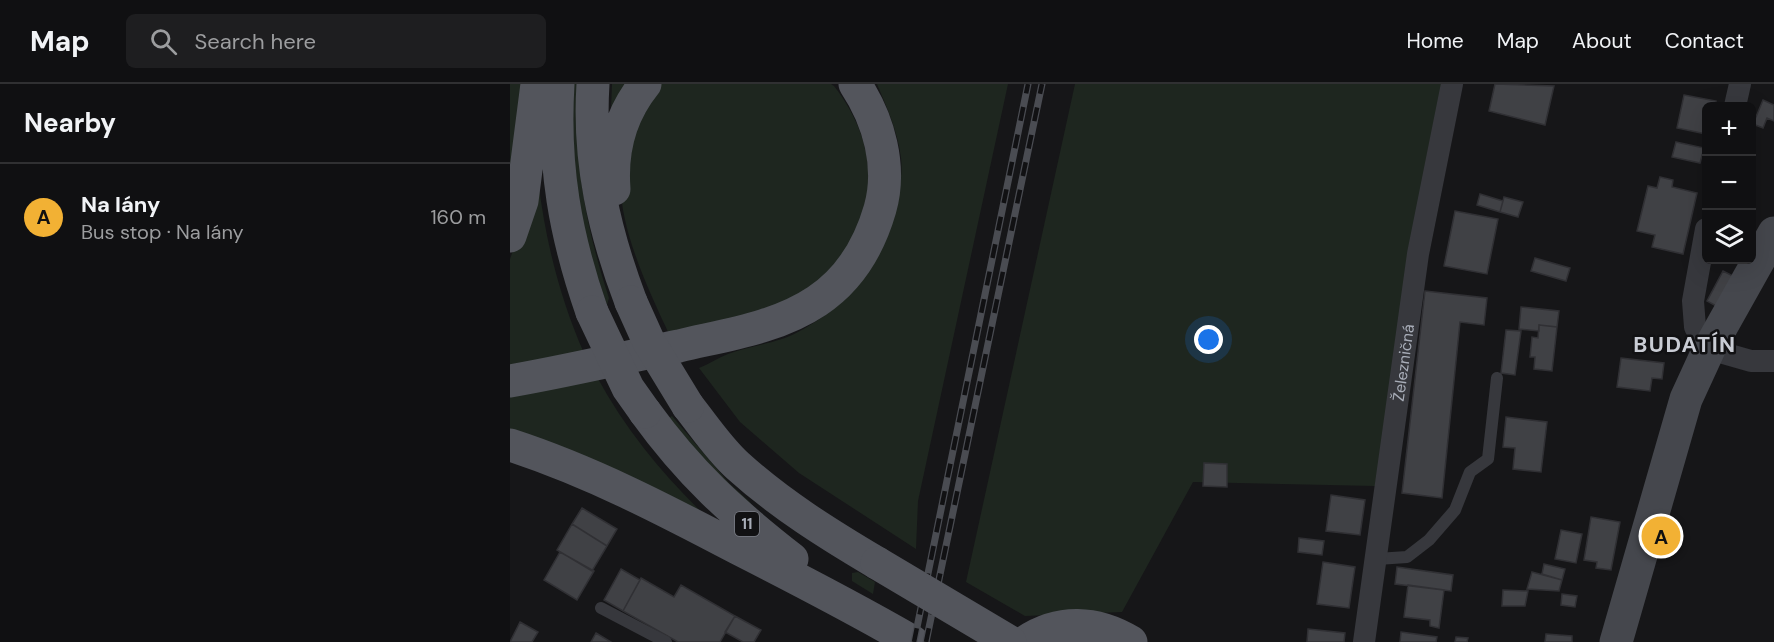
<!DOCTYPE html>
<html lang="en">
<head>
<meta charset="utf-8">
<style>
	:root { --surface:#101012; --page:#1e1e20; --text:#f1f3f6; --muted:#9c9d9f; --line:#303032; --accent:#f2b134 }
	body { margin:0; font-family:"DM Sans",sans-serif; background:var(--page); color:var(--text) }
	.controls { position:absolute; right:18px; top:18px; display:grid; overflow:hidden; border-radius:9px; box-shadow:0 6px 24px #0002 }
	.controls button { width:54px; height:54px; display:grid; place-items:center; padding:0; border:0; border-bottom:2px solid var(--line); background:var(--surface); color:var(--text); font:30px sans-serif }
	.you { position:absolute; left:699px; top:256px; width:21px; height:21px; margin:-15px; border:4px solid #fff; border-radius:50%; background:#1a73e8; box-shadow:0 0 0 9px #1a73e833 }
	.badge { display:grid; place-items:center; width:39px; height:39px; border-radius:50%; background:var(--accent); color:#111; font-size:20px; font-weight:700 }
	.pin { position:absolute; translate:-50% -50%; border:3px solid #fff; box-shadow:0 2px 6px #0006 }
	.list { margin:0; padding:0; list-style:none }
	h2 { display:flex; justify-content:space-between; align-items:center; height:78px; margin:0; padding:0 24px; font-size:26px }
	h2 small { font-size:20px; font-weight:400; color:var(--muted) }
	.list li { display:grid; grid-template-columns:39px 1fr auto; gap:18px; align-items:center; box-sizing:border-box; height:108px; padding:0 24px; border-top:2px solid var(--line) }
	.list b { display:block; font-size:22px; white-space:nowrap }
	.list p { margin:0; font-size:20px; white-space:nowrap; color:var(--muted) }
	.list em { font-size:20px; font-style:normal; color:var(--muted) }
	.icon { flex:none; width:33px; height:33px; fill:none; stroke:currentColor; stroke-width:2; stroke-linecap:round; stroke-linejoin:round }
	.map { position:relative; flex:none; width:1264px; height:558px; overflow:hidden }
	header { display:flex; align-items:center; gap:36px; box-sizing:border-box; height:84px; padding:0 30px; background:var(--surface); border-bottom:2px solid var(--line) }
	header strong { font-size:28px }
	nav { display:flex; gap:33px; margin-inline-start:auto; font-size:21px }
	.search { width:420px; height:54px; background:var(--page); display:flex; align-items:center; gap:15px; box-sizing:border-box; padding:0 21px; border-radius:9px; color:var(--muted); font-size:22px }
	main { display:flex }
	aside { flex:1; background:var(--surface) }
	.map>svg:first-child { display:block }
	.green { fill:#1e261f }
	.building { fill:#404145; stroke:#303034; stroke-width:1.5 }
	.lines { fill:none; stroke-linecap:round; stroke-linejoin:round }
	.lane { stroke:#37383d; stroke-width:12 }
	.street { stroke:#37383d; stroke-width:22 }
	.secondary { stroke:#45474d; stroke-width:33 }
	.primary { stroke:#53555c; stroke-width:33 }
	.rail-casing { stroke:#4a4c52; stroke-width:7 }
	.rail { stroke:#111113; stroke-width:4.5; stroke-dasharray:14; stroke-linecap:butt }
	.primary-bridge { stroke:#53555c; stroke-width:33 }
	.labels { text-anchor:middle; stroke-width:5; stroke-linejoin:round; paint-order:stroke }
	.shield { fill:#111113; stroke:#7b7e86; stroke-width:1.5 }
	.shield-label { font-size:15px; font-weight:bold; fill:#a8adb8 }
	.street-label { font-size:16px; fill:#a8adb8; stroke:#111113 }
	.district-label { font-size:22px; font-weight:bold; letter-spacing:1.5px; fill:#c9ccd4; stroke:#111113 }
</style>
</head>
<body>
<header>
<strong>Map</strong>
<div class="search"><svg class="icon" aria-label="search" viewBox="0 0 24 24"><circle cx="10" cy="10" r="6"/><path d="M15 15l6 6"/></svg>Search here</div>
<nav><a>Home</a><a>Map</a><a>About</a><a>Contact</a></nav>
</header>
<main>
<aside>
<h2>Nearby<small></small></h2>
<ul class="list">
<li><span class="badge">A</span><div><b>Na lány</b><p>Bus stop · Na lány</p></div><em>160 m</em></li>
</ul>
</aside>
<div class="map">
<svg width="1264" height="558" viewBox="0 0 1264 558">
	<rect width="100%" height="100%" fill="#161618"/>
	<path class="green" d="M0 0H18L0 115Z
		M59 0H68C64 77 75 141 99 214L97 221 66 129Z
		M102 0H120L101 26Z
		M148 0H321L324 2C387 82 361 177 269 221 241 234 192 243 160 252 139 207 106 139 111 88 113 71 135 25 142 6Z
		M367 0H498L408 417 406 465 289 389 230 338 189 284C199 280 208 274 218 270 241 261 266 260 288 248 337 222 371 183 385 128 389 111 393 92 391 74 388 48 377 24 367 0Z
		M565 0H932L865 402 683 398 612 528 515 532 456 498Z
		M28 95C35 155 50 215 74 269L0 285V175Z
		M87 293C119 352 161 400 210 446L0 353V309Z
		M162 332 219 399 240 418 243 424 155 336Z
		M348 488 365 498 363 510 342 497V489Z"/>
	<path class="building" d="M985 0 1044 2 1035 41 979 27Z
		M1174 11 1206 17 1205 22H1196V50L1167 44Z
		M1253 16 1264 21V37L1257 34 1253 44 1243 40Z
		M1166 58 1194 64 1190 79 1162 73Z
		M1150 93 1163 96 1162 103 1187 109 1173 170 1142 163 1145 151 1127 147 1138 102 1147 104Z
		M970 110 993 117 990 128 967 121Z
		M994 113 1013 118 1008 133 990 128Z
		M945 127 988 135 977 190 934 182Z
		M1025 174 1060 184 1056 197 1021 187Z
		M1213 187 1225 193 1208 223 1197 217Z
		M915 207 977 214 974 241 950 238 932 414 892 409Z
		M1011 223 1049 227 1047 243 1029 241V247L1009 245Z
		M1029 241 1047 243 1042 287 1024 285 1025 273H1020L1022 253 1028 254Z
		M996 246 1011 247 1005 291 991 289Z
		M1111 274 1154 279 1152 295 1142 294 1140 307 1107 303Z
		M996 333 1037 338 1031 388 1003 385 1005 364 993 363Z
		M694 379 717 380V403L693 402Z
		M821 411 855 416 850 451 816 447Z
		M72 424 107 445 97 462 62 440Z
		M1081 433 1110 438 1101 486 1086 484 1087 478 1074 476Z
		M62 440 97 462 82 487 47 466Z
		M1051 446 1072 450 1066 479 1045 475Z
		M789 454 814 457 812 471 788 468Z
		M50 468 84 487 67 516 34 496Z
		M813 478 845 483 839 524 807 520Z
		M1034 480 1055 485 1052 496 1032 490Z
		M887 483 943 491 941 507 885 500Z
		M111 485 130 496 113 527 94 516Z
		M1022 488 1052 496 1049 507 1017 505Z
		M131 494 164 513 171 501 225 532 210 558H168L113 527Z
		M898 501 934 506 929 544 920 542V536L894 533Z
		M993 506 1018 507 1015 522H992Z
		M1052 510 1067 512 1065 523 1051 521Z
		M225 532 251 546 244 558H233L215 548Z
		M10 538 28 548 22 558H0Z
		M798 545 835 549 834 558H797Z
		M891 548 927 553 926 558H890Z
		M86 549 101 558H81Z
		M1036 550 1062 552V558H1035Z
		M946 553 958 554 957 558H945Z"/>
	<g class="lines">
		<path class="lane" d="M867 475 897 473 919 456 945 426 960 388 978 375 987 294
			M91 524 156 558"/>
		<g class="street">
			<path d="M1225 22 1230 0"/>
			<path d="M1196 145 1183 217 1185 243 1199 265 1241 277H1264"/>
			<path id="s1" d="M854 558 908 170 942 0"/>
		</g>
		<path class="secondary" d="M1106 558 1176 315 1199 265 1264 149"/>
		<path class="primary" d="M48 0C43 82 55 151 82 228
			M83 0C78 77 94 147 121 218
			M104 105C101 66 110 31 135 0
			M0 152 12 117 27 0
			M0 297C57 287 113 274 169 262 215 251 267 244 307 217 340 195 359 163 370 125 382 83 369 36 345 0
			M178 322C194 342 209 365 228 382 270 420 318 450 367 479
			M135 328C179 389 223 429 282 475
			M0 361C80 387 155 426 229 465 288 495 346 525 403 558
			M515 558C549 535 586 537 621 558"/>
		<g class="rail-casing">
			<path id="rail" d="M404 558 518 0
				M416 558 532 0"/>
		</g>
		<use href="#rail" class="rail"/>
		<path class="primary-bridge" d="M121 218 139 258 178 322
			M82 228 118 304 135 328
			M367 479 500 558"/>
	</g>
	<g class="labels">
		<rect class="shield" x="225" y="428" width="24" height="24" rx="4.5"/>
		<g class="shield-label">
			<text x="237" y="445">11</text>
		</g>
		<g class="street-label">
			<text dy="6" stroke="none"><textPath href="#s1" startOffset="282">Železničná</textPath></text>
		</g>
		<g class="district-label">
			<text x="1175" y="268">BUDATÍN</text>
		</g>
	</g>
</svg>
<div class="controls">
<button>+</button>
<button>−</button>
<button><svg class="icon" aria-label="layers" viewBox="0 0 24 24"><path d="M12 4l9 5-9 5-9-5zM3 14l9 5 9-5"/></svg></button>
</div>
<div class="you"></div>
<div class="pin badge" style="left:1151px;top:452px">A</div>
</div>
</main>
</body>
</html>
